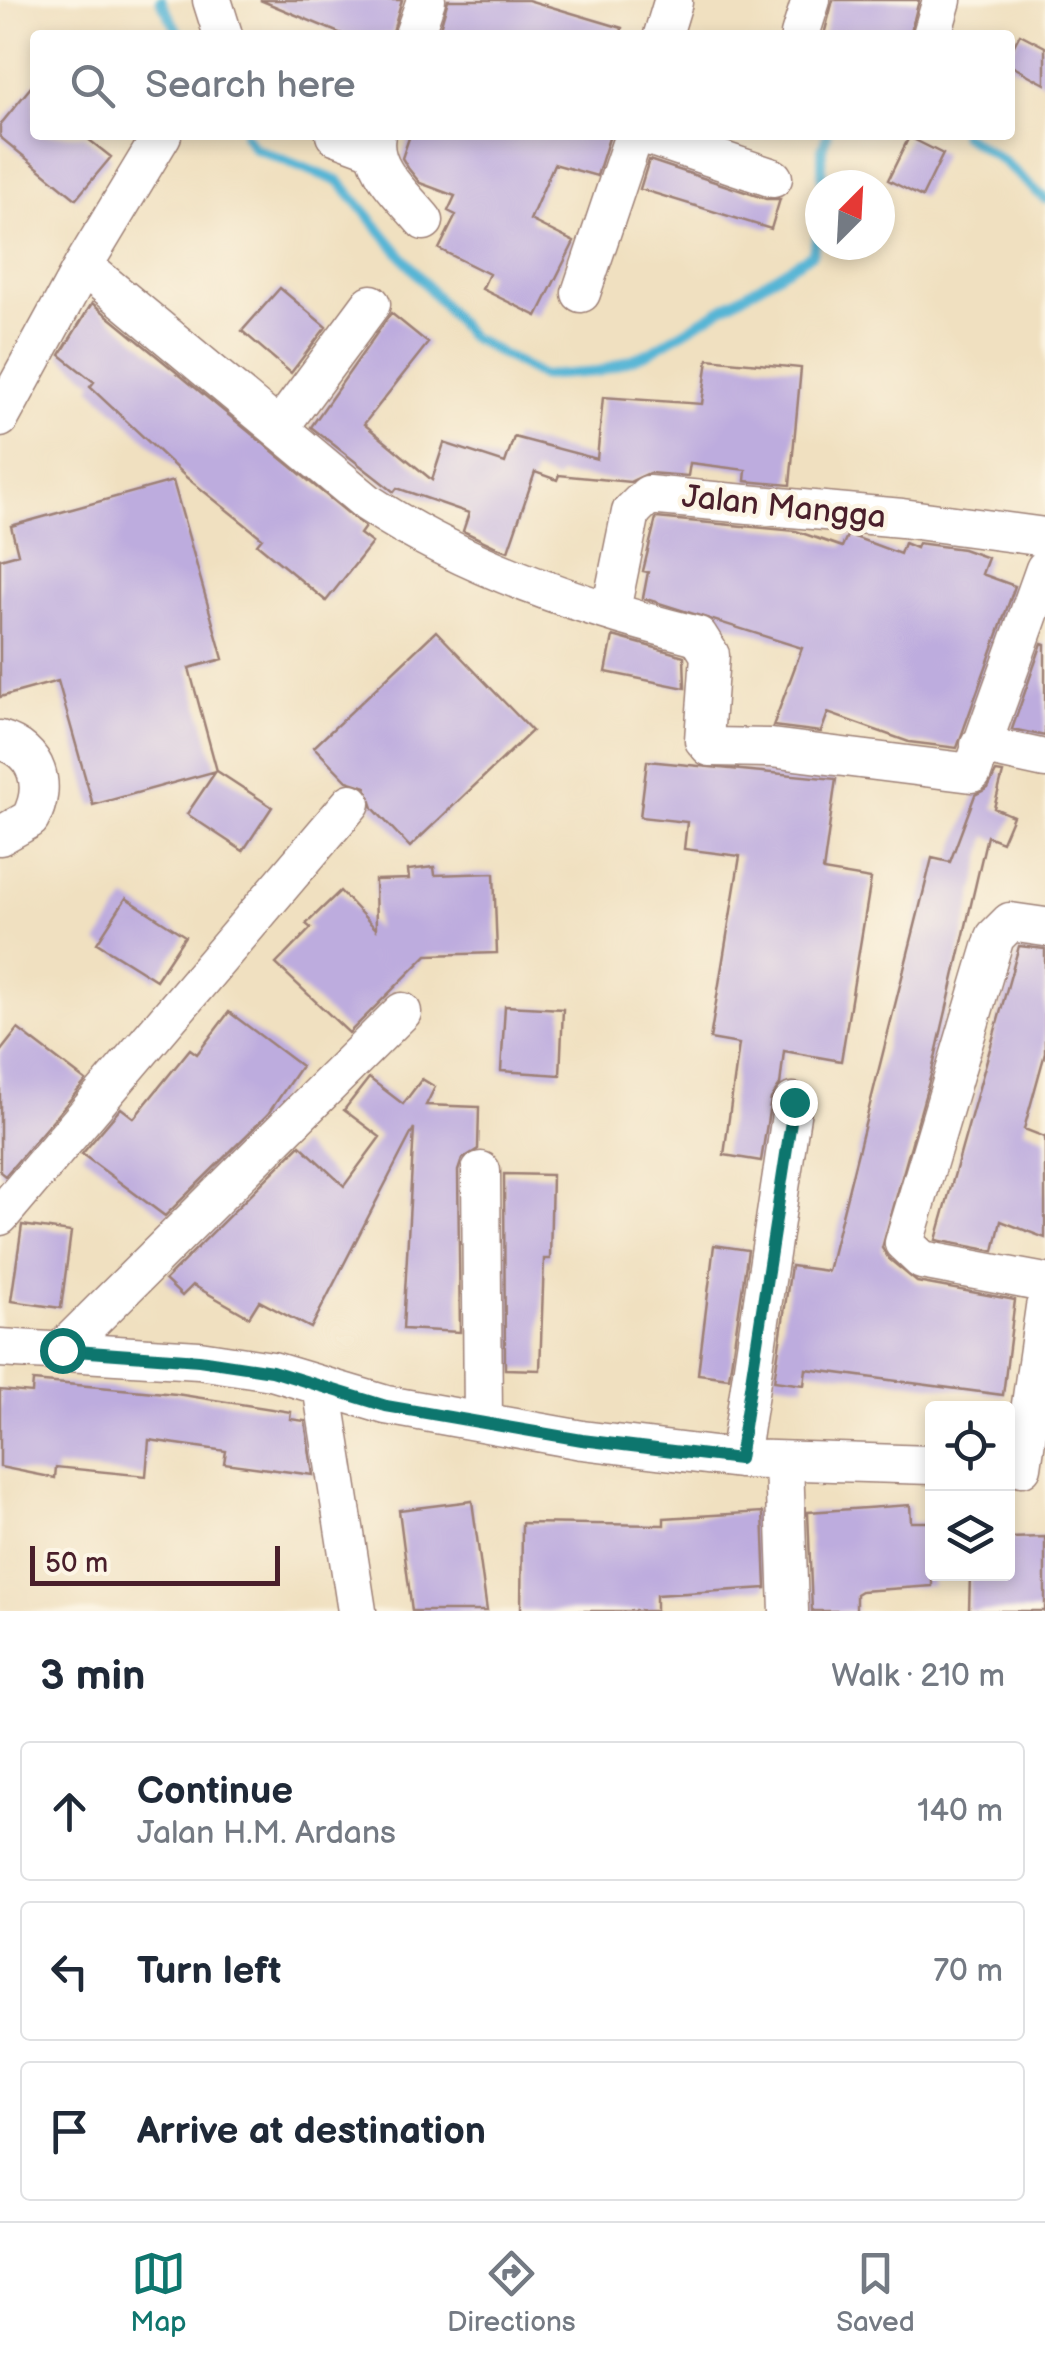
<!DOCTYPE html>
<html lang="en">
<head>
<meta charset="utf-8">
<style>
	:root { --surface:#fff; --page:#f6f6f7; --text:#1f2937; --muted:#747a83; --line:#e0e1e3; --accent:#0f766e }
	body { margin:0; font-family:"Balsamiq Sans",sans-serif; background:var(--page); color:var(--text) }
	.controls { position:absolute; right:30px; bottom:30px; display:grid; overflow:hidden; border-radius:10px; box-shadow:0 5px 15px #0003 }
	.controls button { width:90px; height:90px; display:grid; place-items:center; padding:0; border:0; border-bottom:2px solid var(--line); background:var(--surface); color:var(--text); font:50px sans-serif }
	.compass { position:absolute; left:805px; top:170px; width:90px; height:90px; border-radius:50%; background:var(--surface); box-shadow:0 5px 15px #0003; rotate:24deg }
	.scale { position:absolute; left:30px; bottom:25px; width:250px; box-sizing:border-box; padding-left:10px; border:5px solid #4a1f2b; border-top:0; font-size:28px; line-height:35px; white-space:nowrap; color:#4a1f2b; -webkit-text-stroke:8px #fcf5e5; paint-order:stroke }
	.stop { position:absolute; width:30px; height:30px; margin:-22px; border:8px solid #0f766e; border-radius:50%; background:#fff }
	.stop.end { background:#0f766e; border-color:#fff; box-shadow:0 2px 10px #0008 }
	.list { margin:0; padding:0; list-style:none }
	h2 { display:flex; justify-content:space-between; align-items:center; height:130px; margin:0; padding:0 40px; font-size:42px }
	h2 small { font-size:32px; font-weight:400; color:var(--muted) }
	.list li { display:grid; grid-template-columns:65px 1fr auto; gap:30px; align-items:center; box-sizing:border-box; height:140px; margin:0 20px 20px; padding:0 20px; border:2px solid var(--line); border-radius:10px }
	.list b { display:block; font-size:38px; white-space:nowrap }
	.list p { margin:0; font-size:32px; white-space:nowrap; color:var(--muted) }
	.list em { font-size:32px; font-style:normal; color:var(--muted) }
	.icon { flex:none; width:55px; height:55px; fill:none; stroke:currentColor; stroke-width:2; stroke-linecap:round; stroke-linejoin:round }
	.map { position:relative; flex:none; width:1045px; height:1611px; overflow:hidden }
	.search { position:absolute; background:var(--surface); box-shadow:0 5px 15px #0003; left:30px; right:30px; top:30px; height:110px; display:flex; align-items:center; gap:25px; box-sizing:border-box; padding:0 35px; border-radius:10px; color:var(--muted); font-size:38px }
	.sheet { height:610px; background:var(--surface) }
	nav { display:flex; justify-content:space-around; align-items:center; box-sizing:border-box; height:140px; border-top:2px solid var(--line); background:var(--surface); font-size:28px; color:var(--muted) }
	nav a { display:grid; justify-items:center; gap:5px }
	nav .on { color:var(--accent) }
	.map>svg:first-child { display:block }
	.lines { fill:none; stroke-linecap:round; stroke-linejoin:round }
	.stream { stroke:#57b5d5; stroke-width:10 }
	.building { fill:#bdacde }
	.minor-casing { stroke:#9d8076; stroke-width:41 }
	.minor { stroke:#fff; stroke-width:38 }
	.route { stroke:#0f766e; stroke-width:12 }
	.labels { text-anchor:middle; stroke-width:9; stroke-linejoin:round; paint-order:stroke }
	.street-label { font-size:32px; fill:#4a1f2b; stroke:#fcf5e5 }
</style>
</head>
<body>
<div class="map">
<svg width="1045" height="1611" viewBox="0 0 1045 1611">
	<rect width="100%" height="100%" fill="#fcf5e5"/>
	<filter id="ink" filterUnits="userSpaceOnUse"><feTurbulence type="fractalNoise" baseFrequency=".01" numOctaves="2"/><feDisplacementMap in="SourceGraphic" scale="20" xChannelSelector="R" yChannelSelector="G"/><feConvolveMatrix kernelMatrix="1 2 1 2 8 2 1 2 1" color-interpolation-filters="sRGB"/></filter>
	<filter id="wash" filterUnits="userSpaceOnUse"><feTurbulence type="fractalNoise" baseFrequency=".0048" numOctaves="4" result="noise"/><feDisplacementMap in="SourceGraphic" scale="40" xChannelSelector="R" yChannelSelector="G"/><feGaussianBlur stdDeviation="2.25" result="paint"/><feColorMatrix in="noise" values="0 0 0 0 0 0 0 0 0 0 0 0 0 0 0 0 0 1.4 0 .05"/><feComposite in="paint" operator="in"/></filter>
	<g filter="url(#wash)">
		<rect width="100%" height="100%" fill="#f0e0c0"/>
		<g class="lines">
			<path class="stream" d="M160 0 180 35
				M245 135 254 148 340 182 469 336 541 376 598 372 648 353 812 254 820 226
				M963 135 1003 161 1045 199
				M822 185V149L827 135"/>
		</g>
		<g id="blocks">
			<path class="building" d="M260 0H402L392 35H344Z
				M448 0H528L622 28 621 35H438Z
				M833 0H919L910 35H824Z
				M1020 34 1045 47V84L1010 65V53Z
				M35 82V135H83L111 157 76 199 0 137V125Z
				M410 135H610L597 176 554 164 530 220 574 242 537 316 482 289 489 274 439 249 456 215 448 211 455 196 420 183 408 168 402 158Z
				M909 137 943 154 922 197 888 180Z
				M649 160 766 199H780L771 229 640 189Z
				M280 288 326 327 291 373 242 331Z
				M92 303 365 527 360 534 372 543 326 601 257 544 262 538 186 477 90 387 94 382 60 355Z
				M391 313 428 343 364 424 432 480 444 443 505 463 514 437 597 459 603 397 702 404 708 359 801 368 790 485 745 481 746 470 690 463 688 476 649 473 630 482 559 475 557 480 535 472 508 551 494 546 463 531 469 513 397 488 394 492 311 427Z
				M173 481 223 659 189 668 217 771 272 807 243 851 187 814 216 771 93 805 58 681 0 697V559L18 554 11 526Z
				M656 518 796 531 842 547 847 536H852L900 554 904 543 916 548 918 543 963 549 988 558 982 574 1015 586 957 748 909 742 828 713 821 732 773 726 802 648 643 598 648 572 643 571Z
				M436 631 532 731 410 847 373 808 366 787 347 781 314 747Z
				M613 636 684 656 685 688 606 672Z
				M1042 643 1045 644V736L1012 729Z
				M647 761 836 779 823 871 871 879 841 1061 784 1051 780 1085 771 1099 761 1161 724 1155 739 1044 710 1039 740 856 684 849 687 822 640 817Z
				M996 772 1003 773 994 808 1013 816 1002 842 987 836 932 1071 882 1248 889 1259 917 1282 1015 1300 1003 1395 806 1369 804 1385 774 1381 791 1266 828 1271 932 858 950 862 975 795 988 788Z
				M434 867 435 875 494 873 497 953 427 955 349 1033 276 964 311 928 306 924 340 891 376 929 375 880 409 879 408 870Z
				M126 898 185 936 156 980 97 943Z
				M1019 946 1045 949V1053L1024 1129 1045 1137V1238L1001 1221 994 1251 936 1240Z
				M505 1006 563 1009 560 1075 501 1071Z
				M229 1012 301 1066 268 1114 165 1216 82 1154 121 1108 134 1118 190 1049 197 1054Z
				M18 1029 86 1081 5 1176 0 1172V1052Z
				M369 1078 403 1104 422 1079 435 1087 426 1105 479 1107 478 1149 462 1159 458 1171 460 1332 403 1329 414 1128 311 1328 259 1301 249 1317 193 1285 182 1296 165 1280 300 1145 344 1186 380 1137 344 1110Z
				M504 1174 552 1175 550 1259H544L540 1370 505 1369Z
				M22 1225 71 1232 61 1308 11 1301Z
				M714 1245 748 1250 729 1378 698 1374Z
				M33 1381 176 1394 291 1412 290 1419 305 1421 313 1475 224 1463 226 1451 149 1440 146 1476 56 1467 55 1478 0 1467V1390L32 1393Z
				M472 1501 487 1611H412L399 1510Z
				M910 1505 911 1522H932V1586L861 1591 856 1594V1611H812L808 1512Z
				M763 1512 766 1588 656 1595V1611H521L522 1523 664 1525V1518Z
				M1045 1537V1611H969L970 1574H1008V1538Z"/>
		</g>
	</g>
	<g filter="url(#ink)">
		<use href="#blocks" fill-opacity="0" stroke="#9d8076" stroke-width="2.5"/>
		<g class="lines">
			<g class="minor-casing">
				<path id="minor" d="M212 0 223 35
					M414 35 426 0
					M663 35 673 2
					M800 35 811 0
					M932 35 942 0
					M335 135 373 149
					M376 135C369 169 404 196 424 221
					M646 135 773 178
					M83 266 368 503C466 568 584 608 698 636L710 655 704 740 710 747 771 748 972 773 1045 569
					M581 293 634 135
					M0 418 83 266 162 135
					M279 428 371 304
					M611 610 631 512 648 495 902 518 1045 537
					M0 740C38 751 48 786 30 819L0 836
					M980 745 1045 759
					M1045 927 1010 922 995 937 904 1243 922 1260 1045 1283
					M481 1171 483 1421
					M0 1216 351 803
					M0 1348 199 1360 272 1371 386 1405 582 1440 739 1459 932 1465
					M62 1350 402 1012
					M322 1386 357 1611
					M739 1459 793 1102
					M784 1462 789 1611
					M1022 1467 1045 1307"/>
			</g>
			<use href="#minor" class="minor"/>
		</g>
	</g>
	<g class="lines" filter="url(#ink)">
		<path class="route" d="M62 1350 199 1360 272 1371 386 1406 582 1440 739 1459 794 1102"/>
	</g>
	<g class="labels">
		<g class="street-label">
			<text transform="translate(784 506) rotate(6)" y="11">Jalan Mangga</text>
		</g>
	</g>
</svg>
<div class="controls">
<button><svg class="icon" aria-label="locate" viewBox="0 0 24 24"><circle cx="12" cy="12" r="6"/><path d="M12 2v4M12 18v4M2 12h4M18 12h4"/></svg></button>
<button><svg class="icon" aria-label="layers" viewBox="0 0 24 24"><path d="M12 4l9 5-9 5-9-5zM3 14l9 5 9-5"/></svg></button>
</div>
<svg class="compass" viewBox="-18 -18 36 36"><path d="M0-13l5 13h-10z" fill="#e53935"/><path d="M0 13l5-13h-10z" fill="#747a83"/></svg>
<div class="scale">50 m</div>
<div class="stop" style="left:62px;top:1350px"></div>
<div class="stop end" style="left:794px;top:1102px"></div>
<div class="search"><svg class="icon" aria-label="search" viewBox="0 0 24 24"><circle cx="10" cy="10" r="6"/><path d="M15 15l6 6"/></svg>Search here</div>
</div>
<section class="sheet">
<h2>3 min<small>Walk · 210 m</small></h2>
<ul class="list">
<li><svg class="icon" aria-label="ahead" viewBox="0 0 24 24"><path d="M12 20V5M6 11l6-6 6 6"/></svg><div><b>Continue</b><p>Jalan H.M. Ardans</p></div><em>140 m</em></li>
<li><svg class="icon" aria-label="left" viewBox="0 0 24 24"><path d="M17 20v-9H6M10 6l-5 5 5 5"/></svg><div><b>Turn left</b></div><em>70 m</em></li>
<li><svg class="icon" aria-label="arrive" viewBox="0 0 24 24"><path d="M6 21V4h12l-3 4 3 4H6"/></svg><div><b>Arrive at destination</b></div></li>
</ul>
</section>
<nav>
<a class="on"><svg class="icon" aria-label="map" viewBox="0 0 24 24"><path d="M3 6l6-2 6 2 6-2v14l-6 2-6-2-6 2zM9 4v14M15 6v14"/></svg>Map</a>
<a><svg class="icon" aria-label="directions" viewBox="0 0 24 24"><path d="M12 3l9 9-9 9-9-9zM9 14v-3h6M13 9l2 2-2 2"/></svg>Directions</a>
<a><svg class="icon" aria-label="saved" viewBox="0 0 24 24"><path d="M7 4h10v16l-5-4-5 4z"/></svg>Saved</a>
</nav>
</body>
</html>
